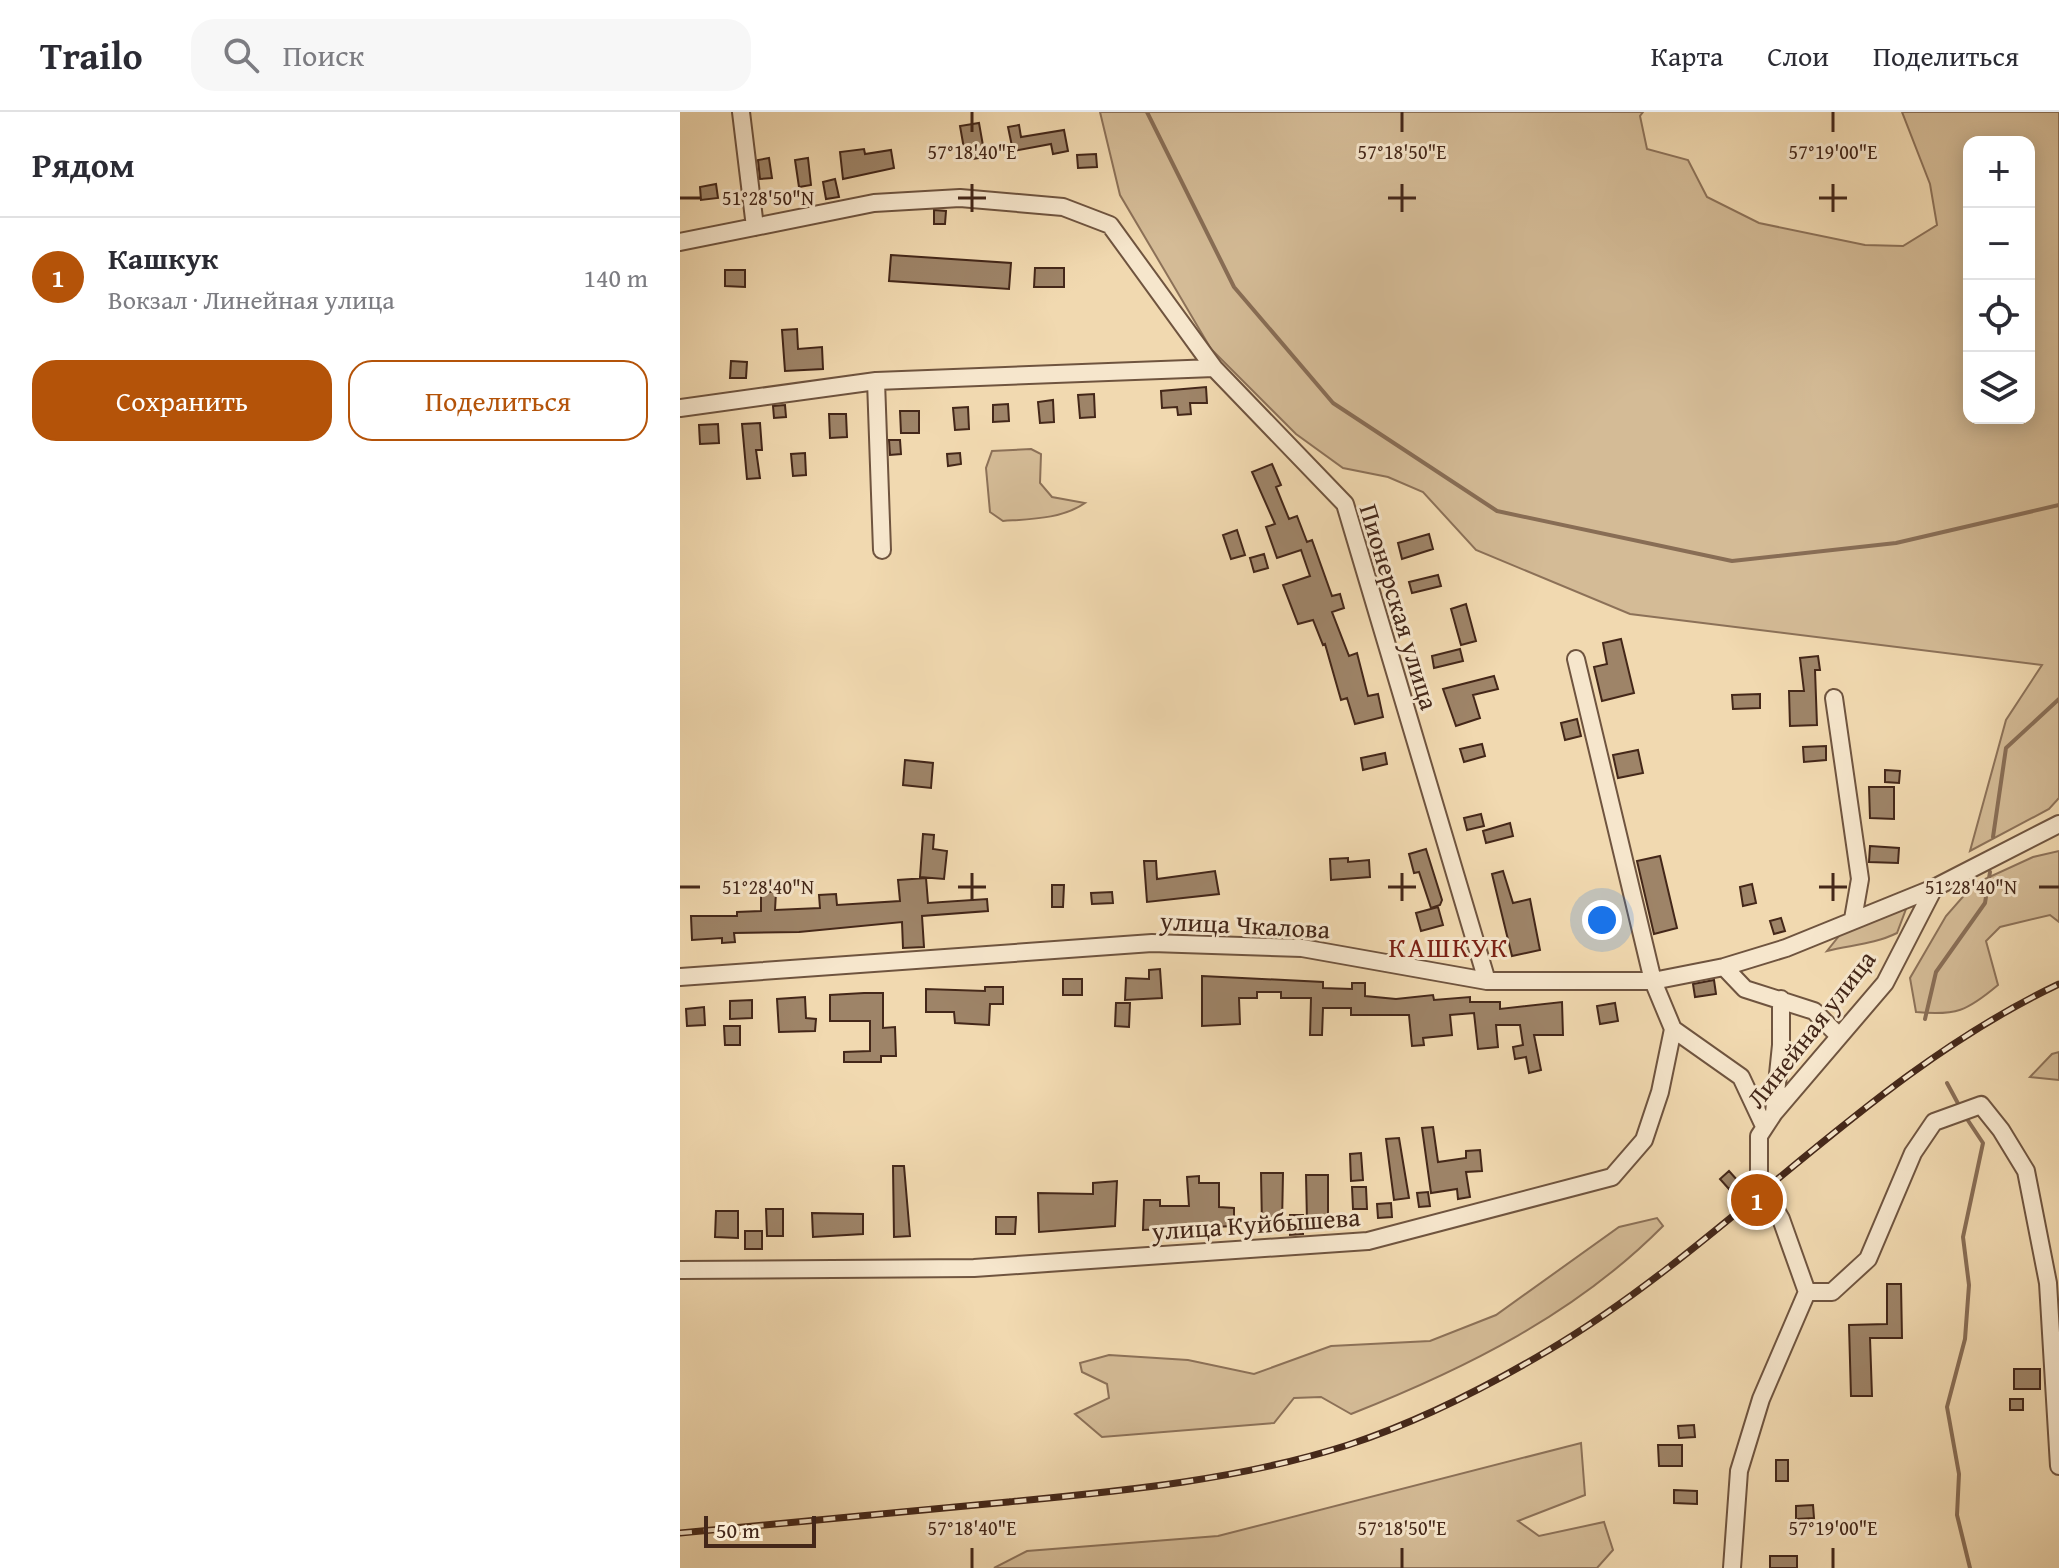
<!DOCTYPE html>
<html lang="ru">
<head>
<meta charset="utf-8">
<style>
	:root { --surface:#fff; --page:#f7f7f7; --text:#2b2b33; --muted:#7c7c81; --line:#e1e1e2; --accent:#b45309 }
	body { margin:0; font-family:"Gentium Book Plus",serif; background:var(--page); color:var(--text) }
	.controls { position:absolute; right:24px; top:24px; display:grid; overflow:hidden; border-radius:16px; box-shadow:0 4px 20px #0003 }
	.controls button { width:72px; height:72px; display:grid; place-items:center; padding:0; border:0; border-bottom:2px solid var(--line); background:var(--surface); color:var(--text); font:40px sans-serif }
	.scale { position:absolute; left:24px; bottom:20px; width:112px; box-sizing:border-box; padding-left:8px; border:4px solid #442719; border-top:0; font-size:22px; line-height:28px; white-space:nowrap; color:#442719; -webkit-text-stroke:6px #f6e6cc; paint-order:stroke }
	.you { position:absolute; left:922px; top:808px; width:28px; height:28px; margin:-20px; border:6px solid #fff; border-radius:50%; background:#1a73e8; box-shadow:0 0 0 12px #1a73e833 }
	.badge { display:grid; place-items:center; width:52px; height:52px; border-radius:50%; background:var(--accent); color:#fff; font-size:26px; font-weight:700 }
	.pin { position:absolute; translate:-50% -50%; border:4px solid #fff; box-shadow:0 2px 8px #0006 }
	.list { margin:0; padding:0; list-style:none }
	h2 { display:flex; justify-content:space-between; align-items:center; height:104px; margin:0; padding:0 32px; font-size:34px }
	h2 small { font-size:26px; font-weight:400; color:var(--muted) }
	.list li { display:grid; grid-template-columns:52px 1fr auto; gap:24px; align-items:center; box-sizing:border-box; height:120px; padding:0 32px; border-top:2px solid var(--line) }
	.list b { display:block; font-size:30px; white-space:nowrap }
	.list p { margin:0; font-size:26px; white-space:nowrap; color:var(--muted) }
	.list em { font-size:26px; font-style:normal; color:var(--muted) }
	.actions { display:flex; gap:16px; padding:24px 32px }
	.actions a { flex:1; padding:18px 0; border:2px solid var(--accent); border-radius:24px; text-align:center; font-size:28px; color:var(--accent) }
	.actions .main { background:var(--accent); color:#fff }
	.icon { flex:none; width:44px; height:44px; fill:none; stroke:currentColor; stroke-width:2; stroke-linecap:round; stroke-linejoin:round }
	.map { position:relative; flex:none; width:1379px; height:1456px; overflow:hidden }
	header { display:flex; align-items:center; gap:48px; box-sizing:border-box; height:112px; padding:0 40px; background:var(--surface); border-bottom:2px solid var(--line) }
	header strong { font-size:38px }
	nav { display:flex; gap:44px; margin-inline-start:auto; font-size:28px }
	.search { width:560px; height:72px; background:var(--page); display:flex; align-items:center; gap:20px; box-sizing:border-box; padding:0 28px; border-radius:24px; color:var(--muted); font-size:30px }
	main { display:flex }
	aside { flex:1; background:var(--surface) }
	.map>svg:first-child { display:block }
	.green { fill:#d4bb96; stroke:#8c7158; stroke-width:2; fill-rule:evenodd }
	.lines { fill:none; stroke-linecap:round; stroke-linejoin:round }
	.stream { stroke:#886d55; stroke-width:4 }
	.building { fill:#9e8468; stroke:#442719; stroke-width:2 }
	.minor-casing { stroke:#6f543f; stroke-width:20 }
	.minor { stroke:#f6e6cc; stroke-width:16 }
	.rail-casing { stroke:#442719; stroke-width:7 }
	.rail { stroke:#f6e6cc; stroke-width:4; stroke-dasharray:12; stroke-linecap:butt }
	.ticks { fill:none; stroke:#442719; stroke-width:3 }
	.labels { text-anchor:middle; stroke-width:6; stroke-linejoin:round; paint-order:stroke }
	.street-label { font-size:26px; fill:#442719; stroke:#f6e6cc }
	.neighbourhood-label { font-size:28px; letter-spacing:2px; fill:#7a1f14; stroke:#f6e6cc }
	.ticks-label { font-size:20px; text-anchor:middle; fill:#442719; stroke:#f6e6cc; stroke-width:6; stroke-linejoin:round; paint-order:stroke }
</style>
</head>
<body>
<header>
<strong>Trailo</strong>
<div class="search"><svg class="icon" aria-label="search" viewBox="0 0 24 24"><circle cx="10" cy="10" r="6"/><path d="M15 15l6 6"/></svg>Поиск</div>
<nav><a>Карта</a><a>Слои</a><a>Поделиться</a></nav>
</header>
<main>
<aside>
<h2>Рядом<small></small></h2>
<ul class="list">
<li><span class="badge">1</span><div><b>Кашкук</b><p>Вокзал · Линейная улица</p></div><em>140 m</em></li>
</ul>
<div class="actions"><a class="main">Сохранить</a><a>Поделиться</a></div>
</aside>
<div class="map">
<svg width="1379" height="1456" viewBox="0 0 1379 1456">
	<rect width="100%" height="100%" fill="#f1d9b0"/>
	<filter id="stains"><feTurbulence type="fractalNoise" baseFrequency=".0025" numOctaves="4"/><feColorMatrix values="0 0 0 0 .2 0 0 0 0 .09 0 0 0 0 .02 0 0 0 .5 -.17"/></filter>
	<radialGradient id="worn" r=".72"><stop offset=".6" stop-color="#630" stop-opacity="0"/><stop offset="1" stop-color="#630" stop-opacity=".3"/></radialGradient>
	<path class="green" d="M420 0H963L960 4 967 37 1008 48 1027 85 1079 111 1185 133 1223 134 1257 113 1250 72 1222 0H1379V686L1369 697 1290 739 1326 608 1362 553 950 502 796 438 743 380 708 365 663 356 616 322 531 237 440 83ZM1289 30H1349V306H1289Z
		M351 337 361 342 360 371 372 385 405 391C382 407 351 407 323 409L310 400 306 356 312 339Z
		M1379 739V810L1370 803 1320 815 1306 829 1318 873C1287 899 1276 904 1236 900L1230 866 1266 804 1294 772 1353 745Z
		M1215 797H1226L1217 821C1195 832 1171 833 1147 839L1163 819Z
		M1379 940V968L1350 965 1372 942Z
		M977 1106 983 1114C896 1202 785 1257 671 1302L641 1285 614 1286 594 1311 422 1325 395 1302 429 1286 427 1272 402 1260 400 1251 429 1243 508 1248 574 1262 651 1234 750 1229 816 1203 939 1115Z
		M901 1331 905 1383 838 1409 859 1424 924 1410 933 1438 917 1456H314L347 1439 538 1424Z"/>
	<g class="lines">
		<path class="stream" d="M467 0 554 175 653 291 817 399 1052 449 1216 431 1379 393
			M1313 725 1326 636 1379 587
			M1245 907 1256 860 1305 791 1310 760
			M1267 971 1281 997
			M1285 1004 1303 1031 1283 1125 1289 1173 1285 1227 1267 1295 1279 1362 1277 1403 1290 1456"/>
	</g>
	<path class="building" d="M299 11 305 45 286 48 280 14Z
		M339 13 341 25 384 18 388 39 373 42 371 32 333 39 328 15Z
		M184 37 185 42 211 38 214 56 163 67 160 40Z
		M416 42 417 55 398 56 397 43Z
		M89 46 92 66 80 67 78 48Z
		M128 46 131 73 119 75 115 48Z
		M155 67 159 85 146 87 143 70Z
		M36 72 38 86 21 88 20 75Z
		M254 98 266 99 265 112H254Z
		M211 143 331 151 329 177 209 169Z
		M355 156H384V175H354Z
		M45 158H65V175L45 174Z
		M117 217 118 237 142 235 143 257 105 259 102 218Z
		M51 249 67 250 66 266H50Z
		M526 275 527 291H510L511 302 498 303 497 295 482 296 481 279Z
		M414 282 415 305 400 306 398 283Z
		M373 288 374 310 360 311 358 290Z
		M328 292 329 309 313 310V293Z
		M105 293 106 305 94 306 93 294Z
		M288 295 289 317 275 318 273 296Z
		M220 299H239V321H221Z
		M149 302H166L167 325 150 326Z
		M80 311 82 338H76L80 366 67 367 62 312Z
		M38 312 39 331 20 332 19 313Z
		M209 328H220L221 342 210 343Z
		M125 341 126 363 113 364 111 342Z
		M280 341 281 352 268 354 267 342Z
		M592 352 601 373 596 375 609 407 617 404 627 430 632 428 652 484 660 482 664 496 652 500 669 544 677 541 688 584 698 582 703 605 675 612 667 586 661 588 645 532 643 533 633 508 618 512 603 473 630 464 621 438 597 446 586 415 595 412 572 360Z
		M557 418 565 443 551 447 543 423Z
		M749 422 753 437 722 447 718 431Z
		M584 442 588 456 574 460 570 446Z
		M758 463 761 474 732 481 729 470Z
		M786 492 796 529 781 533 771 497Z
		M941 527 954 581 922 589 914 555 927 552 923 531Z
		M780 537 783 549 754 556 752 544Z
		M1138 544 1140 558H1135L1137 613 1110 614 1109 579H1124L1120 546Z
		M814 564 818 577 793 583 800 606 776 614 763 577Z
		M1080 582V596L1053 597 1052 583Z
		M897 607 901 624 885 628 881 611Z
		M802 632 805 644 784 650 780 637Z
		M1146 634V648L1124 650 1123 635Z
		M958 638 963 661 938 666 933 643Z
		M705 641 707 652 683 658 681 646Z
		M225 648 253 651 251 676 223 673Z
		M1205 658 1220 659 1219 671 1205 670Z
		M1189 675H1214V707L1190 706Z
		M801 702 804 714 787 718 784 706Z
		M830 711 833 724 806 731 803 719Z
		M243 722 254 723 253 737 267 739 264 767 240 765Z
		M1190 734 1219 736 1218 751 1189 750Z
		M746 737 762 788 760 793 751 796 739 760 734 761 729 742Z
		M980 744 997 816 974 822 957 749Z
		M668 746V750L689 748 690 765 651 768 650 747Z
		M464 749H476L477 767 535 759 539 782 467 790Z
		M823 759 833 791 850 787 860 838 832 844 812 762Z
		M246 766 248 791 307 787 308 799 242 804 244 835 223 836 222 810 119 820 54 821 55 830 42 831V826L12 828 11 804H57V800L81 799V780H96L95 798 140 796 139 783 156 782 157 793 220 789 218 768Z
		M1072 772 1076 791 1063 794 1060 775Z
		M372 773H384L383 795H372Z
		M432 780 433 791 412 792 411 781Z
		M758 795 763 813 741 819 736 801Z
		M1101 806 1105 819 1094 822 1090 809Z
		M480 857 482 886 445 888 446 866 469 867V858Z
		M522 864 643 870V876L672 877V871H685V884L716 887 753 883 754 888 790 885V890H820V897L882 890 883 923H854L861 958 849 961 846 945 835 947 833 935 843 933 840 913H816L818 935 798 937 794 901 770 903 772 923 743 926 744 933 732 934 729 903H671V896H643L642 923H630L631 886H601V880H577V886H559L560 912 522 914Z
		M383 867H402V883H383Z
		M1034 868 1036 882 1015 885 1013 872Z
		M305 875H323V892H310L309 913 275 911 274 900H246V877L305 879Z
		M184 881H203V916L215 915 216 944H201V950H164V940L190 939V909H150V883Z
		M125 885 126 906 136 907 135 919 99 920 97 887Z
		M72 888V906L50 907V889Z
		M436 891H450L449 915 435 914Z
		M935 891 938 909 920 912 917 894Z
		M24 895 25 913 7 914 6 897Z
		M44 914H60V933H45Z
		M753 1015 758 1050 786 1046V1039L800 1038 802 1059 786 1060 790 1085 778 1087 777 1077 751 1081 742 1016Z
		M719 1026 729 1086 714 1088 706 1027Z
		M681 1041 683 1068 671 1069 670 1042Z
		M213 1054H224L230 1124 214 1125Z
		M1049 1059 1058 1069 1049 1077 1040 1067Z
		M581 1061H603L602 1112 582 1113Z
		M626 1063H648V1109H627Z
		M519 1064V1071H539V1095L554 1096V1114L463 1118 464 1088H480V1094H509L507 1065Z
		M437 1069 435 1114 359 1120 358 1081 413 1082V1071Z
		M672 1075H686L687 1097H673Z
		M748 1080 750 1094 739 1095 737 1081Z
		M711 1091 712 1105 698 1106 697 1092Z
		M86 1097H103V1124H87Z
		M36 1099H58V1126L35 1125Z
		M132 1101 183 1102V1122L133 1125Z
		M610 1103H623V1122L610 1123Z
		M316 1105H336L335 1122H316Z
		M65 1119H82V1137H65Z
		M1207 1172H1221L1222 1226H1190L1192 1284H1171L1169 1213 1207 1212Z
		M1334 1257H1360V1277H1334Z
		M1330 1287H1343V1298H1330Z
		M1014 1313 1015 1325 999 1326 998 1314Z
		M978 1333H1002V1354H979Z
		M1096 1348H1108V1369H1096Z
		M994 1378 1017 1379V1392L994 1391Z
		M1133 1393 1134 1406 1116 1407V1394Z
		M1090 1444H1117V1456H1090Z"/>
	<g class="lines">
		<g class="minor-casing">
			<path id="minor" d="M61 0 75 115
				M0 130 194 91 280 86 383 95 430 113 534 256 665 392 807 869
				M196 269 202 438
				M0 296 196 269 534 256
				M1154 586 1180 767 1173 807
				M1044 855 1065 877 1134 899 1158 923
				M0 865 472 831 622 836 807 869H973L1044 855 1106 836 1254 776 1379 712
				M993 917 1061 965 1084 1014
				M1094 1001 1101 933V887
				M0 1158 294 1156 688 1129 932 1065 964 1028 980 980 993 917 973 869 896 547
				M1127 1180H1152L1188 1147 1233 1041 1254 1010 1301 993 1321 1018 1346 1059 1368 1171 1379 1354
				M1052 1456 1059 1359 1081 1287 1127 1180 1101 1107 1079 1069V1024L1094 1001 1205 871 1254 776"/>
		</g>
		<use href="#minor" class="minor"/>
		<g class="rail-casing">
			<path id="rail" d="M0 1421C109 1411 219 1400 328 1390 442 1379 559 1368 668 1333 738 1310 805 1276 869 1238 1049 1131 1187 963 1379 872"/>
		</g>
		<use href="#rail" class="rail"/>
	</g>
	<path class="ticks" d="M292 0V20M722 0V20M1153 0V20M292 72V100M722 72V100M1153 72V100M0 86H20M278 86H306M708 86H736M1139 86H1167M292 761V789M722 761V789M1153 761V789M0 775H20M278 775H306M708 775H736M1139 775H1167M1359 775H1379M292 1436V1456M722 1436V1456M1153 1436V1456"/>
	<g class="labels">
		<g class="street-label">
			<text transform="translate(719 495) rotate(73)" y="9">Пионерская улица</text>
			<text transform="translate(565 813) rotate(3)" y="9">улица Чкалова</text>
			<text transform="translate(1131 917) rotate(-52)" y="9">Линейная улица</text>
			<text transform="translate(576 1112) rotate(-4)" y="9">улица Куйбышева</text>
		</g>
		<g class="neighbourhood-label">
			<text x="769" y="845">КАШКУК</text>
		</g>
	</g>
	<g class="ticks-label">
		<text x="292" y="47">57°18'40"E</text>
		<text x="722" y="47">57°18'50"E</text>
		<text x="1153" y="47">57°19'00"E</text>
		<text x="88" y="93">51°28'50"N</text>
		<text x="88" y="782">51°28'40"N</text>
		<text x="1291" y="782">51°28'40"N</text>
		<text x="292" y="1423">57°18'40"E</text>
		<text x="722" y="1423">57°18'50"E</text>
		<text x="1153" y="1423">57°19'00"E</text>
	</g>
	<rect width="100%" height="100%" filter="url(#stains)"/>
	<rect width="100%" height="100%" fill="url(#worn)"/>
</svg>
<div class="controls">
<button>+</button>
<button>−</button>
<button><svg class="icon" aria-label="locate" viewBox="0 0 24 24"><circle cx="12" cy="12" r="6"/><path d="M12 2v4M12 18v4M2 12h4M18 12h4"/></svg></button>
<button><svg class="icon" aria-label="layers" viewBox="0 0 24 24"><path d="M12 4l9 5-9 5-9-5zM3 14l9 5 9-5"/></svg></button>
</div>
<div class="scale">50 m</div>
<div class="you"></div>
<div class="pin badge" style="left:1077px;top:1088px">1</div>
</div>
</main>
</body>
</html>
